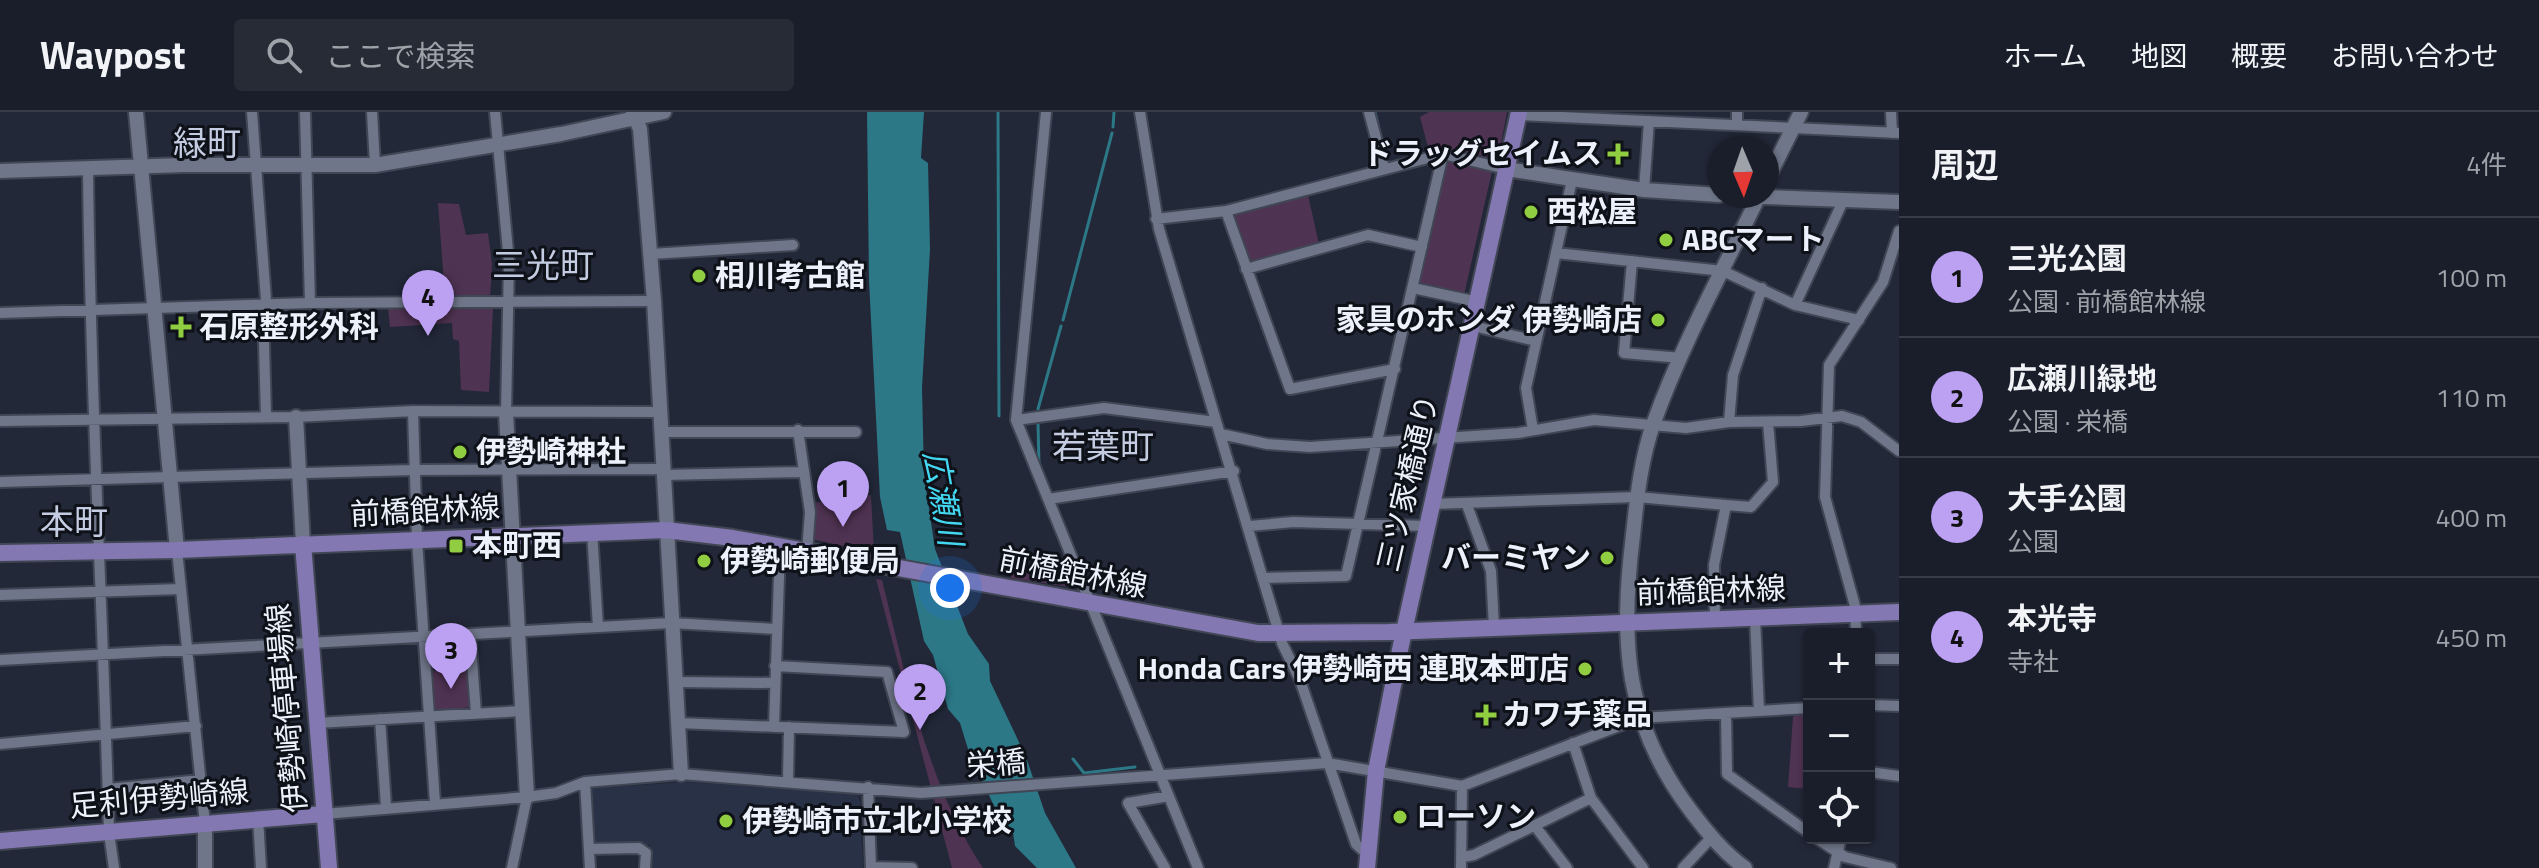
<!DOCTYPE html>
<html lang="ja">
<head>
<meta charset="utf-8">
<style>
	:root { --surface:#1a1e2a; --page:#272b36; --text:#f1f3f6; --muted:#9fa2a8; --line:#383c47; --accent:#bca0f2 }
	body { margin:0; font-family:"Titillium Web","Noto Sans JP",sans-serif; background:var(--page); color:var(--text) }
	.controls { position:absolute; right:24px; bottom:24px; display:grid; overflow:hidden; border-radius:8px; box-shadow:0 2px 6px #0004 }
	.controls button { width:72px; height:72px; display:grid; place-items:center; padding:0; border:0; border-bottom:2px solid var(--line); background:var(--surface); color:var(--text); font:40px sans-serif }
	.compass { position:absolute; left:1707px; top:24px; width:72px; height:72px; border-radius:50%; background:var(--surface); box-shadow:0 2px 6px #0004; rotate:178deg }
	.you { position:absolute; left:950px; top:476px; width:28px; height:28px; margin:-20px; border:6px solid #fff; border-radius:50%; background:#1a73e8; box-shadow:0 0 0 12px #1a73e833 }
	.badge { display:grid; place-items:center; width:52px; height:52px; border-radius:50%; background:var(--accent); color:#111; font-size:26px; font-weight:700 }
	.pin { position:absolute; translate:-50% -66px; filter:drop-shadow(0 2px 4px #0008) }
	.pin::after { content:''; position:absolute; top:42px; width:28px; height:24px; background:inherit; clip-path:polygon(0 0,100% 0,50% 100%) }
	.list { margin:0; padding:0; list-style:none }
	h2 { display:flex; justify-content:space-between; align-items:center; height:104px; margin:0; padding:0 32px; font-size:34px }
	h2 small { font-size:26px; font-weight:400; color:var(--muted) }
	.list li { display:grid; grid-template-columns:52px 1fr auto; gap:24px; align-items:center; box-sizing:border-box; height:120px; padding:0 32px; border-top:2px solid var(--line) }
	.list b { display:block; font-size:30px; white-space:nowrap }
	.list p { margin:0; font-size:26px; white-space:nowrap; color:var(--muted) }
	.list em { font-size:26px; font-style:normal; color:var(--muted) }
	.icon { flex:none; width:44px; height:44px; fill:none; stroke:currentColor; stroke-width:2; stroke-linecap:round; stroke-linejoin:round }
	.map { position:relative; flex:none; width:1899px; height:756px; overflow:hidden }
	header { display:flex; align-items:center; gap:48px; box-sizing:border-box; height:112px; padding:0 40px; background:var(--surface); border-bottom:2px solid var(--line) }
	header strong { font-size:38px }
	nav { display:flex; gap:44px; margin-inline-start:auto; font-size:28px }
	.search { width:560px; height:72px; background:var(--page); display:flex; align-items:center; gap:20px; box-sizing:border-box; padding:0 28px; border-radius:8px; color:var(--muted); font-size:30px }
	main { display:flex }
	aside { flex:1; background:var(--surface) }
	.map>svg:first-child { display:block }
	.built { fill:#283146 }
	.green { fill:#4f3352 }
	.water { fill:#2c7887 }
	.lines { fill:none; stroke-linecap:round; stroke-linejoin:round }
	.stream { stroke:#2c7887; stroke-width:3 }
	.street-casing { stroke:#414654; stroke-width:14 }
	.secondary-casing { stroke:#414654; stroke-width:18 }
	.primary-casing { stroke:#414654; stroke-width:20 }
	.street { stroke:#6f7689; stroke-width:10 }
	.secondary { stroke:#6f7689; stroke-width:14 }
	.primary { stroke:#8478b2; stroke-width:16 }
	.poi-dot { fill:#90cd41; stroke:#0e1118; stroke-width:3 }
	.labels { text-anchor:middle; stroke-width:6; stroke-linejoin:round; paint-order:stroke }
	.poi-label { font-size:30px; font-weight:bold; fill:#ecf1fc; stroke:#0e1118; text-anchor:start }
	.street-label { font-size:30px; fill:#ecf1fc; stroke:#0e1118 }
	.water-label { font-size:32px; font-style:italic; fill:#44d7f2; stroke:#0e1118 }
	.quarter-label { font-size:34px; fill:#c4cce1; stroke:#0e1118 }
</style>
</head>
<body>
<header>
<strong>Waypost</strong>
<div class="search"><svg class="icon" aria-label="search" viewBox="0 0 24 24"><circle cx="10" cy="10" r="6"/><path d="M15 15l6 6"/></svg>ここで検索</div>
<nav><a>ホーム</a><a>地図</a><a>概要</a><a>お問い合わせ</a></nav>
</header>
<main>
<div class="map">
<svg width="1899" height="756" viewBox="0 0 1899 756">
	<rect width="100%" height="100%" fill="#222838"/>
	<path class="built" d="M687 670 857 682 860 689 863 756H649L650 733H594L592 676Z"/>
	<path class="green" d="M1429 0H1507L1498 47 1443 35 1429 39 1420 5Z
		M1447 46 1492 59 1464 183 1419 172Z
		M1303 82 1308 83 1319 132 1251 151 1246 150 1231 106 1233 102Z
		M438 91 459 92 466 123 488 121 492 152 490 186 445 185Z
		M388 196 493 197 489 280 461 278 459 229 453 227 452 211 390 215Z
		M871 383 874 441 812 427V391Z
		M1026 445 1031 460 1061 455 1069 475 1011 466 1013 446Z
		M876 467 882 468C906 564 927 672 983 756H952Z
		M469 557 472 595 435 599 432 596 430 559Z
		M1809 600V677L1788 675 1793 605 1797 601Z"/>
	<path class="water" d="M867 0H924L921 46 928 51 930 137 922 276 924 363 935 437 968 522 989 552 990 569 1026 645 1045 701 1076 756H1037L1015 734 1013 721 999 705 968 637 960 611 948 597 933 543 924 529 900 420 887 418 880 385 869 168Z"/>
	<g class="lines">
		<path class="stream" d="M998 0 999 304
			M1375 0 1383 34
			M1113 15 1114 0
			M1063 208 1112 21
			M1038 297 1061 214
			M1038 311 1039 354
			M1121 553 1163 656
			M1073 647 1084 661 1135 655"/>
		<g class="street-casing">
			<path id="street" d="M252 0 266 188 263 196 266 305
				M305 0 310 191
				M372 0 375 53
				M495 0 509 150 506 301
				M1046 0 1016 308 1198 756
				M1140 0 1159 117 1282 531 1300 568 1356 732 1367 742
				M1369 0 1384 56
				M1891 0 1892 21
				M1519 3 1899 21
				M1737 13V0
				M88 57C90 279 103 500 109 721L114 756
				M1644 78 1649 9
				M1226 99 1290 277 1395 257
				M1156 107 1226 99 1443 42 1506 57
				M1556 141 1723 159 1795 193 1859 208
				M651 142 793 133
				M1632 149 1624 241 1681 246
				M1246 157 1368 123 1422 135
				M1413 176 1478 190
				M1795 193 1844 87
				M0 201 310 191 654 189
				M1473 214 1536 229
				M413 299 417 428 435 691
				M1016 308 1104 296 1216 310
				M0 309 296 305 413 299 659 300
				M1729 310 1733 263 1762 176
				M798 318 810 400 807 440
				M1533 318 1526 276 1572 68
				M661 320H856
				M1221 322 1267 332 1310 335 1518 321 1594 308 1686 316 1729 310 1801 309 1842 304 1861 310 1899 339
				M663 363 802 360
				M0 370 413 358 663 357
				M1048 387 1234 359
				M1432 392 1637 385 1726 393 1714 453 1715 507
				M1467 393 1491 459 1494 515
				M1726 393 1751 395 1773 370 1768 310
				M1250 414 1293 410 1427 414
				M592 419 598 515
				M177 438 205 712
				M1264 466 1346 464 1443 42
				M0 483 181 477
				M1755 505 1759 599
				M1856 522 1855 494 1825 385 1829 253 1883 170 1899 119
				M470 523 476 601
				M1869 547H1899
				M0 548 671 511 776 517
				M675 570 775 571
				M1869 593 1899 594
				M1726 601 1727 662 1809 721
				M380 607 386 694
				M317 611 522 599
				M678 611 904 620 887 560 775 554
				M774 615 780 435
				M1573 631 1591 686 1643 756
				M0 632 196 614
				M1869 660 1899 664
				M788 668 789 615
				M585 670 590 756
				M868 675 871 756
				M108 677 201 668
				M324 702 527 685 556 681 585 670 681 662 921 681 1327 651 1462 674 1640 606 1809 596
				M258 706 261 756
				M1535 714 1567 756
				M1816 726 1845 745 1891 756
				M589 737 639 736 646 741 645 756
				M1463 745 1474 743 1591 686
				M871 755 912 756
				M512 756 527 685
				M1165 756 1128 691 1169 684
				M1461 756 1462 674
				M1683 756 1711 726
				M1834 756 1841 726"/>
		</g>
		<g class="secondary-casing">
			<path id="secondary" d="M136 0 177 438
				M633 0 640 17 654 189 681 662
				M1506 57 1644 78 1719 83
				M0 59 185 53H375L561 22 664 0
				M1767 68 1801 0
				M1739 84 1899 90
				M506 301 527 685
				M296 305 303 432
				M205 712V756
				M1745 756C1723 740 1707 720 1691 699 1624 611 1620 528 1633 423 1637 385 1641 346 1654 310 1682 232 1723 158 1759 84"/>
		</g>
		<g class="primary-casing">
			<path id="primary" d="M303 432 329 756
				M0 441 177 438 666 418 733 426 1258 521 1389 520 1899 500
				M0 729 324 702
				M1367 756 1376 659 1401 533 1519 0"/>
		</g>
		<use href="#street" class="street"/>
		<use href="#secondary" class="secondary"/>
		<use href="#primary" class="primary"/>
	</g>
	<g class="poi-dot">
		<path d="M1614 30h8v8h8v8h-8v8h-8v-8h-8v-8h8z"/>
		<circle cx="1531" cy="100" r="8"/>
		<circle cx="1666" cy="128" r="8"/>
		<circle cx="699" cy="164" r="8"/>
		<circle cx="1658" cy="208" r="8"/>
		<path d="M177 203h8v8h8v8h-8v8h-8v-8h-8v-8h8z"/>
		<circle cx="460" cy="340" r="8"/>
		<rect x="448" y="426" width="16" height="16" rx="4"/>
		<circle cx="1607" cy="446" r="8"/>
		<circle cx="704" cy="449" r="8"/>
		<circle cx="1585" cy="557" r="8"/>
		<path d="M1482 591h8v8h8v8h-8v8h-8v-8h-8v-8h8z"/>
		<circle cx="1400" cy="705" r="8"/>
		<circle cx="726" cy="709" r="8"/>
	</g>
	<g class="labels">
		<g class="poi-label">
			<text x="1602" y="52" text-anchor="end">ドラッグセイムス</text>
			<text x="1547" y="110">西松屋</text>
			<text x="1682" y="138">ABCマート</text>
			<text x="715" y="174">相川考古館</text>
			<text x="1642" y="218" text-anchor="end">家具のホンダ 伊勢崎店</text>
			<text x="199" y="225">石原整形外科</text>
			<text x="476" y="350">伊勢崎神社</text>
			<text x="472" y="444">本町西</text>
			<text x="1591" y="456" text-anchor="end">バーミヤン</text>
			<text x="720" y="459">伊勢崎郵便局</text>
			<text x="1569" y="567" text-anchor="end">Honda Cars 伊勢崎西 連取本町店</text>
			<text x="1502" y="613">カワチ薬品</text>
			<text x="1416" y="715">ローソン</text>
			<text x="742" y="719">伊勢崎市立北小学校</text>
		</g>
		<g class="street-label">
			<text transform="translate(1408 371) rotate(-77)" y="10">三ツ家橋通り</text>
			<text transform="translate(425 399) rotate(-3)" y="10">前橋館林線</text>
			<text transform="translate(1073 461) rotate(11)" y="10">前橋館林線</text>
			<text transform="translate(1711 479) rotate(-2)" y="10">前橋館林線</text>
			<text transform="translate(287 596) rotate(-95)" y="10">伊勢崎停車場線</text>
			<text transform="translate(996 652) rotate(-5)" y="10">栄橋</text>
			<text transform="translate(159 687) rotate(-5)" y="10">足利伊勢崎線</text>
		</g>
		<g class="water-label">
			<text transform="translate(943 386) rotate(80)" y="11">広瀬川</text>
		</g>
		<g class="quarter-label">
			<text x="207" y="43">緑町</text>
			<text x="543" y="165">三光町</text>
			<text x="1103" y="346">若葉町</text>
			<text x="74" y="422">本町</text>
		</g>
	</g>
</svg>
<div class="controls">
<button>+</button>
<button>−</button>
<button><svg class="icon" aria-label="locate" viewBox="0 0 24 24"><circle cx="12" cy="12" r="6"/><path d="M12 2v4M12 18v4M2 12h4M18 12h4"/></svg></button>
</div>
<svg class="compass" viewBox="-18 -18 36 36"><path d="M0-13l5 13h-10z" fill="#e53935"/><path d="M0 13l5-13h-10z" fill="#9fa2a8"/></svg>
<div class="you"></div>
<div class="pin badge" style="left:843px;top:415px">1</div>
<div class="pin badge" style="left:920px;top:618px">2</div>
<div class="pin badge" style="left:451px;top:577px">3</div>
<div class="pin badge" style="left:428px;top:224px">4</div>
</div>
<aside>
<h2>周辺<small>4件</small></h2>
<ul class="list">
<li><span class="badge">1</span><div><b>三光公園</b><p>公園 · 前橋館林線</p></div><em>100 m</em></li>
<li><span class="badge">2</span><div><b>広瀬川緑地</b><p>公園 · 栄橋</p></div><em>110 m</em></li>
<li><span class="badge">3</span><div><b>大手公園</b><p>公園</p></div><em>400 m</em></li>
<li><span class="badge">4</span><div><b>本光寺</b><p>寺社</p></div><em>450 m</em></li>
</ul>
</aside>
</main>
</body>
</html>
